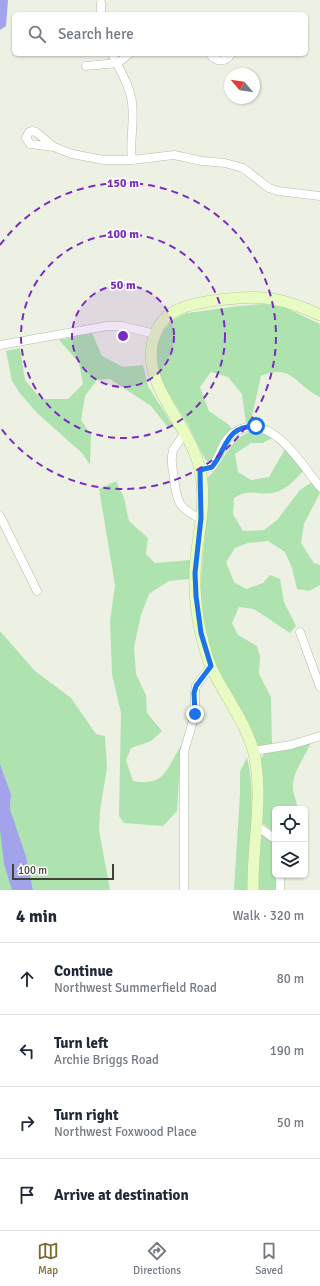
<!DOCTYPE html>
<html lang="en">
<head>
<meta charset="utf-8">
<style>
	:root { --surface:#fff; --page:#f6f6f7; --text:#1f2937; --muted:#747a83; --line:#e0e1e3; --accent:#7c682c }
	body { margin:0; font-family:Signika,sans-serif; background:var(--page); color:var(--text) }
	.controls { position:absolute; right:12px; bottom:12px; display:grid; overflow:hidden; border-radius:6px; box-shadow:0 1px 3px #0004 }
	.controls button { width:36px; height:36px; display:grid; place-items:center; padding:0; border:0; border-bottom:1px solid var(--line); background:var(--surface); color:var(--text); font:20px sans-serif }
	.compass { position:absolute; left:224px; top:68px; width:36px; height:36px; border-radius:50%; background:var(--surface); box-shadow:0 1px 3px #0004; rotate:299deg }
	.scale { position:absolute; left:12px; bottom:10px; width:102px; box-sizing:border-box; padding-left:4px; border:2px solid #3f4234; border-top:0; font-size:11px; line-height:14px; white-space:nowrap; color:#3f4234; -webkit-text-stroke:3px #fff; paint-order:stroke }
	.stop { position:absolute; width:12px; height:12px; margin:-9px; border:3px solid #1a73e8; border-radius:50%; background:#fff }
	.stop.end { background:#1a73e8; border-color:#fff; box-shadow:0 1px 4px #0008 }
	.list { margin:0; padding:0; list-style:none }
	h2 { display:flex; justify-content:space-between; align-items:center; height:52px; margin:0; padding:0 16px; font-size:17px }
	h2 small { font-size:13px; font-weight:400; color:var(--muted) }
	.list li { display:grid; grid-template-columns:26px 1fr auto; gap:12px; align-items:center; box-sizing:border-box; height:72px; padding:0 16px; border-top:1px solid var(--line) }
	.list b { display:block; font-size:15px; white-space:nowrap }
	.list p { margin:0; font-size:13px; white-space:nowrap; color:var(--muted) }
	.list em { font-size:13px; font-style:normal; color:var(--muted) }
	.icon { flex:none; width:22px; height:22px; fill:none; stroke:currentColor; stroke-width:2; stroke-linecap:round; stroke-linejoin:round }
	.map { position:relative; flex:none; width:320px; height:890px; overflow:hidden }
	.search { position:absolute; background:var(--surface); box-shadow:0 1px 3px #0004; left:12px; right:12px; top:12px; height:44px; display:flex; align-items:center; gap:10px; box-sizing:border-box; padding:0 14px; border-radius:6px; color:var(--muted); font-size:15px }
	.sheet { height:340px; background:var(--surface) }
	nav { display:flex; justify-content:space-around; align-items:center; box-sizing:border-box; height:56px; border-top:1px solid var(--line); background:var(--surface); font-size:11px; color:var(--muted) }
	nav a { display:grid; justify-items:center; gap:2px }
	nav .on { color:var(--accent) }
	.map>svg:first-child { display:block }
	.green { fill:#aee3af }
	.water { fill:#a2a3eb }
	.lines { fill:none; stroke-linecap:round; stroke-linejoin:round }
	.street-casing { stroke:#b6bba7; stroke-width:9 }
	.secondary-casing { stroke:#b9cb93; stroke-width:12 }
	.street { stroke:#fff; stroke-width:8 }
	.secondary { stroke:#e8fbc3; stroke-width:11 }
	.route { stroke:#1a73e8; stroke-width:5 }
	.ring { fill:none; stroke:#7b2cbf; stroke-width:2; stroke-dasharray:7 5 }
	.centre { fill:#7b2cbf; stroke:#fff; stroke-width:2 }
	.ring-label { font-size:12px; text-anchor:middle; font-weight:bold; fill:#7b2cbf; stroke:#fff; stroke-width:3.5; stroke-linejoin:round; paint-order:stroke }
</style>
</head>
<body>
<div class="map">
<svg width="320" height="890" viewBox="0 0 320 890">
	<rect width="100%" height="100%" fill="#edf1e3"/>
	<path class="green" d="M264 304 284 307 320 324V397C295 385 292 363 261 376L251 421 246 423 242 394 228 377 211 372 200 387 209 411 228 424 233 430 211 461 208 462C204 461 190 427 185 420 176 404 162 387 157 369 152 348 162 324 182 315 188 312 196 312 203 311 223 308 243 305 264 304Z
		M92 333 102 356 123 367 143 365 148 386 175 429 166 425 151 406 110 379 97 380 85 396 81 420 91 435 90 465 82 453 37 413 19 392 12 381 6 351 20 348 25 380 41 399H68L83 384 79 363 59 340Z
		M251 431H260L274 437 263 443H251L235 454 238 472 251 480 269 477 285 449 303 471C295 479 288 489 276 492 260 497 252 487 234 498L233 514 243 531 264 530 277 520 300 490 312 482 320 493 304 524 301 543 314 563 320 565V585L309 591 297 589 292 568 285 552 268 541 248 543 235 548 226 562 234 582 246 589 263 583 270 575 280 579 284 602 296 626 290 633 254 609 239 607 232 623 238 635 257 646 260 656 259 674 271 697 272 745 262 748 257 746C232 698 202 652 201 596 200 557 210 519 206 480 209 476 213 472 217 468 229 450 230 441 251 431Z
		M116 481 124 498 129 521 148 538 146 554 155 563 190 560 189 579 169 581 149 594 141 615 134 647 136 674 146 695 147 713 162 731 151 741 131 748 126 760 133 781C165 787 166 769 181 746L177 811 163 826 124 823 119 816 121 713 112 674 110 621 115 585 99 489Z
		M0 631 35 671 71 698 96 734 105 736 107 768 100 810 99 830 110 890H33L26 856 10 809 11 794 0 764Z
		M311 743C305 756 294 771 293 784 292 794 298 802 297 809H275V833L262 823 264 791 259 761 264 754Z
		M247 758C257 793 248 851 248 890H234L240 793V771Z
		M0 826 12 888V890H0Z
		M261 834 269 839 275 847 276 890H258Z"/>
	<path class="water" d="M0 0H8L6 26 0 30Z
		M0 764 11 794 10 809 26 856 33 890H12L4 864 0 830Z"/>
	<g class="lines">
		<g class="street-casing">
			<path id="street" d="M101 3V14
				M112 54C119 68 128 82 131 97 136 117 129 139 132 160
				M210 54C216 62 225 63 231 54
				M86 66 118 63 129 54
				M54 147 30 144 26 138 29 132 32 131 36 132 54 147 72 154 104 160H132L174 155 202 161 225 163 243 168 269 188 278 191 320 196
				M0 345 107 326H122L155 334
				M185 433 173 450 172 456C171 464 173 471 174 478 177 502 178 508 201 519
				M200 470 212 467C219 458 221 446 228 438 232 433 236 431 241 429 274 416 302 465 320 487
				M0 516 37 591
				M300 632 320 687
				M253 751 291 745 320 736
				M257 826 275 839
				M184 890V752L195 714V693L196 686 211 666
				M280 890V875"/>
		</g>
		<g class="secondary-casing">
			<path id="secondary" d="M253 890C252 844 264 798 254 753 246 722 224 695 211 667 205 652 201 635 198 619 196 604 194 588 195 573 196 539 208 505 200 470 191 426 141 385 153 341 156 329 162 319 172 313 191 300 250 295 273 299 289 302 305 308 320 315"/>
		</g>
		<use href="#street" class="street"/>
		<use href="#secondary" class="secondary"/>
	</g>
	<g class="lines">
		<path class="route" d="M195 714 194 693 196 686 211 666 201 633 196 596 195 573 201 518 200 470 212 467C227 449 225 426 256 426"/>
	</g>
	<circle cx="123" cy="336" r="51" fill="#7b2cbf" fill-opacity=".12"/>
	<g class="ring">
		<circle cx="123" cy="336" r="51"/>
		<circle cx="123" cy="336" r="102"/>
		<path d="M0 245A153 153 0 1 1 0 427"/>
	</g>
	<circle cx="123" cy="336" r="6" class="centre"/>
	<g class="ring-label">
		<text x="123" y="187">150 m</text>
		<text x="123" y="238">100 m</text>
		<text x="123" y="289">50 m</text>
	</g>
</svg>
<div class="controls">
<button><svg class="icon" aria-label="locate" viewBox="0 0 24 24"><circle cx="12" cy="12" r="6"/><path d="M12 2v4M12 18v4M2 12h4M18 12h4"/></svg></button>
<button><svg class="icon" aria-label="layers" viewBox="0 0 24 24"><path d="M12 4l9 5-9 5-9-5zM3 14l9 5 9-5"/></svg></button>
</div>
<svg class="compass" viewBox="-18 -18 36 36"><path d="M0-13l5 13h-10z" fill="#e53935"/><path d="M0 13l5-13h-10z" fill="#747a83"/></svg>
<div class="scale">100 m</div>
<div class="stop" style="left:256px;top:426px"></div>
<div class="stop end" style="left:195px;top:714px"></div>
<div class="search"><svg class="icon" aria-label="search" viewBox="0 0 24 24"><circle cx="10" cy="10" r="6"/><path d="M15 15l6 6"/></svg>Search here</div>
</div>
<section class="sheet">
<h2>4 min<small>Walk · 320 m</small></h2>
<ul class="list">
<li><svg class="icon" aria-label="ahead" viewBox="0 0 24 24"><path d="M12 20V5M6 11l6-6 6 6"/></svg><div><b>Continue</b><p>Northwest Summerfield Road</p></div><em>80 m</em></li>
<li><svg class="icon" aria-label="left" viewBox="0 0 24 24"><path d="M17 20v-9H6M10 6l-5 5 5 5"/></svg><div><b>Turn left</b><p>Archie Briggs Road</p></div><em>190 m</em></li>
<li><svg class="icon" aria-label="right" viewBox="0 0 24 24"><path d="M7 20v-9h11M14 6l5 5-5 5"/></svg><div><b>Turn right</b><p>Northwest Foxwood Place</p></div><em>50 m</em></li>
<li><svg class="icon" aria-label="arrive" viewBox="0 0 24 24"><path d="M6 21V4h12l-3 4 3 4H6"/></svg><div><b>Arrive at destination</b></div></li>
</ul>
</section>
<nav>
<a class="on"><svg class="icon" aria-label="map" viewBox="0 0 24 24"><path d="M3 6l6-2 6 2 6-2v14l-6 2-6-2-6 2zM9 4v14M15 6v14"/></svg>Map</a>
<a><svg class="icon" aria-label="directions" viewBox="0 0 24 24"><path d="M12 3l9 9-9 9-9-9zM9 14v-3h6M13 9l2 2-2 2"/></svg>Directions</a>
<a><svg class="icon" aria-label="saved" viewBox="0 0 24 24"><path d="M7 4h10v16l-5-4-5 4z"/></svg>Saved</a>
</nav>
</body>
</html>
